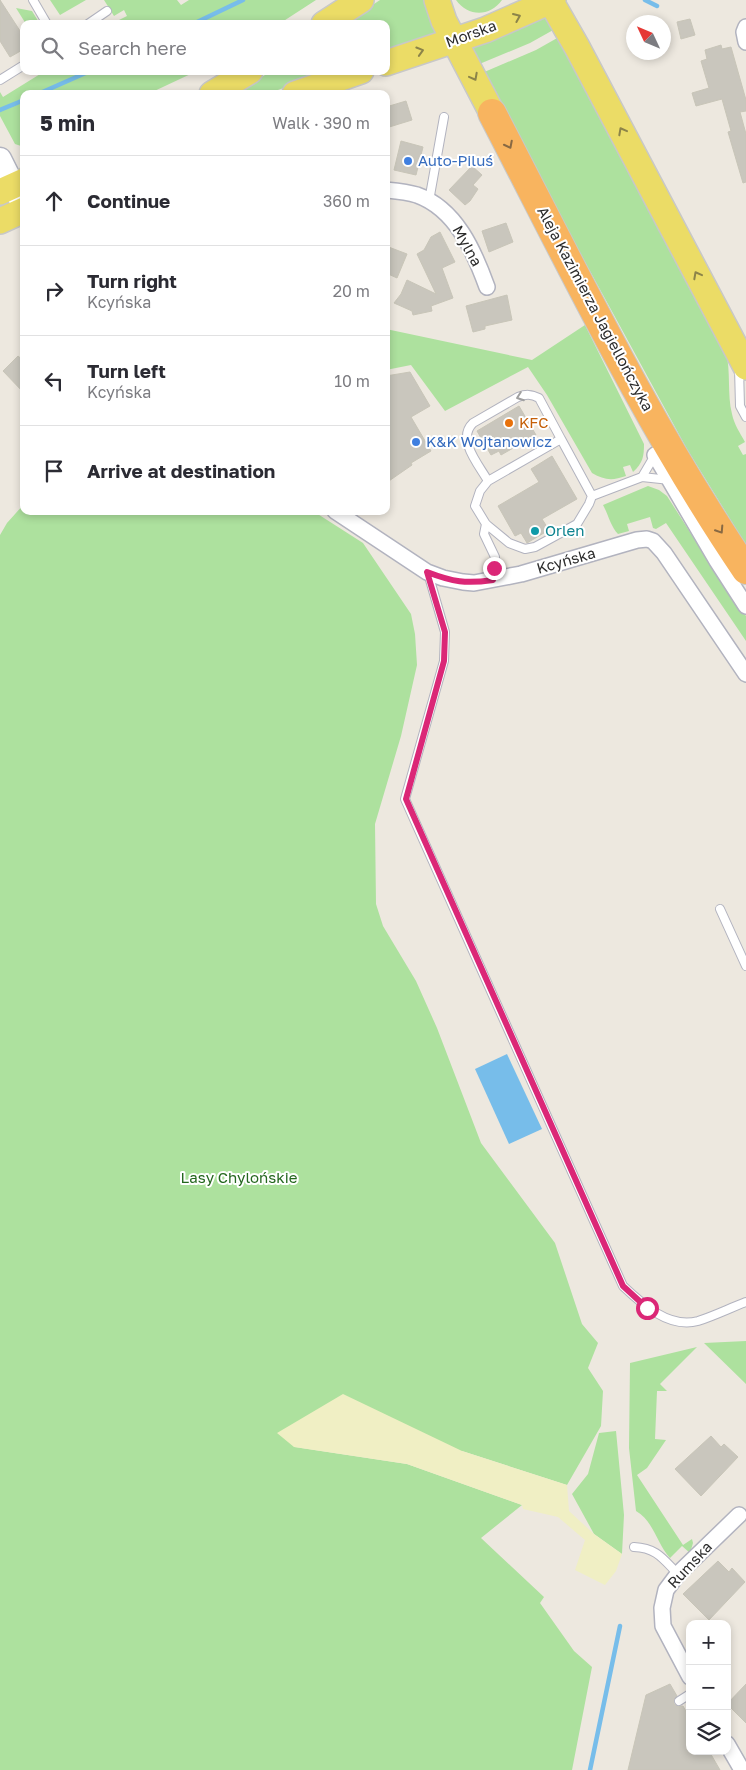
<!DOCTYPE html>
<html lang="en">
<head>
<meta charset="utf-8">
<style>
	:root { --surface:#fff; --page:#f7f7f7; --text:#2b2b33; --muted:#7c7c81; --line:#e1e1e2 }
	body { margin:0; font-family:"Golos Text",sans-serif; background:var(--page); color:var(--text) }
	.controls { position:absolute; right:15px; bottom:15px; display:grid; overflow:hidden; border-radius:10px; box-shadow:0 2px 8px #0003 }
	.controls button { width:45px; height:45px; display:grid; place-items:center; padding:0; border:0; border-bottom:1px solid var(--line); background:var(--surface); color:var(--text); font:25px sans-serif }
	.compass { position:absolute; left:626px; top:15px; width:45px; height:45px; border-radius:50%; background:var(--surface); box-shadow:0 2px 8px #0003; rotate:314deg }
	.stop { position:absolute; width:15px; height:15px; margin:-11px; border:4px solid #db2777; border-radius:50%; background:#fff }
	.stop.end { background:#db2777; border-color:#fff; box-shadow:0 1px 5px #0008 }
	.list { margin:0; padding:0; list-style:none }
	h2 { display:flex; justify-content:space-between; align-items:center; height:65px; margin:0; padding:0 20px; font-size:21px }
	h2 small { font-size:16px; font-weight:400; color:var(--muted) }
	.list li { display:grid; grid-template-columns:32px 1fr auto; gap:15px; align-items:center; box-sizing:border-box; height:90px; padding:0 20px; border-top:1px solid var(--line) }
	.list b { display:block; font-size:19px; white-space:nowrap }
	.list p { margin:0; font-size:16px; white-space:nowrap; color:var(--muted) }
	.list em { font-size:16px; font-style:normal; color:var(--muted) }
	.icon { flex:none; width:28px; height:28px; fill:none; stroke:currentColor; stroke-width:2; stroke-linecap:round; stroke-linejoin:round }
	.map { position:relative; flex:none; width:746px; height:1770px; overflow:hidden }
	.search { position:absolute; background:var(--surface); box-shadow:0 2px 8px #0003; left:20px; top:20px; width:370px; height:55px; display:flex; align-items:center; gap:12px; box-sizing:border-box; padding:0 18px; border-radius:10px; color:var(--muted); font-size:19px }
	.panel { position:absolute; background:var(--surface); box-shadow:0 2px 8px #0003; left:20px; top:90px; width:370px; height:425px; border-radius:10px }
	.map>svg:first-child { display:block }
	.green { fill:#ade19e }
	.sand { fill:#f0efc4 }
	.water { fill:#77bdea }
	.lines { fill:none; stroke-linecap:round; stroke-linejoin:round }
	.stream { stroke:#77bdea; stroke-width:4.5 }
	.building { fill:#c9c6bd; stroke:#c8c5b8 }
	.lane-casing { stroke:#b2b3bf; stroke-width:10 }
	.street-casing { stroke:#b2b3bf; stroke-width:18 }
	.secondary-casing { stroke:#b2b3bf; stroke-width:25 }
	.primary-casing { stroke:#c8c8c8; stroke-width:28 }
	.highway-casing { stroke:#c8c8c8; stroke-width:30 }
	.lane { stroke:#fff; stroke-width:8 }
	.street { stroke:#fff; stroke-width:15 }
	.secondary { stroke:#fff; stroke-width:22 }
	.primary { stroke:#ebdc66; stroke-width:25 }
	.highway { stroke:#f8b45f; stroke-width:28 }
	.oneway { stroke:#8c8449 }
	.oneway2 { stroke:#886943 }
	.oneway3 { stroke:#a0a0a0 }
	.route { stroke:#db2777; stroke-width:6 }
	.shop-dot { fill:#3f7fe0; stroke:#fff; stroke-width:2 }
	.food-dot { fill:#e8710a; stroke:#fff; stroke-width:2 }
	.culture-dot { fill:#0f9aa8; stroke:#fff; stroke-width:2 }
	.labels { text-anchor:middle; stroke-width:4; stroke-linejoin:round; paint-order:stroke }
	.street-label { font-size:15px; fill:#2c2c2c; stroke:#fff }
	.shop-label { font-size:15px; fill:#366cbe; stroke:#fff; text-anchor:start }
	.food-label { font-size:15px; fill:#c56008; stroke:#fff; text-anchor:start }
	.culture-label { font-size:15px; fill:#0d838f; stroke:#fff; text-anchor:start }
	.park-label { font-size:15px; fill:#24671e; stroke:#fff }
</style>
</head>
<body>
<div class="map">
<svg width="746" height="1770" viewBox="0 0 746 1770">
	<rect width="100%" height="100%" fill="#ede8df"/>
	<path class="green" d="M50 0H86L60 15Z
		M104 0H177L181 5 189 0H316L279 24H122L119 20 127 16 124 10 114 16Z
		M380 0H424L441 37 386 53V24H344Z
		M456 0H502C490 17 468 17 456 0Z
		M16 8 32 11 40 24H26Z
		M546 14 555 29 530 43 477 65 469 46Z
		M559 37 726 352C731 372 727 394 732 414 734 424 740 433 745 442L738 446 743 455 746 454V545L687 449 482 73 536 50Z
		M45 71H197L148 94H24V147L15 144 0 116V92L3 97Z
		M271 71H330L267 94H236Z
		M585 325 644 444C644 456 643 463 633 472L630 465 623 467 626 476C612 481 604 480 592 473L547 395 528 367 445 411 411 365 386 370V329L532 360Z
		M648 486 659 490 667 496 734 601 746 616V641L666 523 656 529 653 528 650 517 627 524 629 531 618 534C611 527 608 514 603 505Z
		M24 504V511H313L363 543 411 614 415 634 417 665 401 736 375 824 376 904 383 926 416 981 437 1028 481 1143 555 1243 582 1324 598 1343 588 1368 603 1391 601 1426 567 1485 462 1451 295 1447 407 1464 522 1505 481 1538 544 1597 540 1603 574 1651 592 1667 572 1770H0V535L7 523Z
		M746 1341V1384L704 1343Z
		M697 1347 660 1384 667 1391H657L655 1439 666 1440 647 1468 637 1475 683 1545 692 1539 693 1543 690 1553 682 1546 670 1558C657 1544 653 1520 636 1511L629 1448 630 1363Z
		M616 1431 624 1515 622 1554 594 1534 572 1494 588 1474 599 1433Z"/>
	<path class="sand" d="M343 1394 462 1451 567 1485 569 1511 594 1534 622 1554 616 1571 605 1585 575 1570 585 1540 558 1517 523 1509 522 1505 407 1464 294 1447 277 1433Z"/>
	<path class="water" d="M507 1054 542 1129 509 1144 475 1069Z"/>
	<g class="lines">
		<path class="stream" d="M645 0 657 6
			M193 24 243 0
			M38 94 90 71
			M0 110 24 100
			M590 1770 620 1626"/>
	</g>
	<path class="building" d="M0 0 24 37V49L10 57 0 41Z
		M690 19 695 35 681 39 677 22Z
		M721 45 722 49 731 47 746 100V111L740 112 746 134V182L743 183 728 132 731 131 722 99 696 106 692 93 709 88 701 61 707 59 705 50Z
		M406 101 412 120 386 128V107Z
		M401 141 423 147 416 175 394 170Z
		M472 166 482 175 473 185 478 189 470 201 465 205 449 190Z
		M506 223 513 242 489 252 482 231Z
		M440 232 455 262 442 268 453 298 431 306 432 311 413 315 412 311 394 303 401 294 407 280 436 294 417 254 424 250 431 237Z
		M386 246 407 254 397 278 386 273Z
		M507 295 512 320 485 326V329L473 332 466 306Z
		M18 356 24 361V393L3 371Z
		M410 372 430 406 411 417 431 451 411 463 412 465 386 483V376Z
		M519 406 536 435 501 455 499 451 491 455 477 431Z
		M552 456 577 499 542 519 549 530 527 543 521 533 515 536 498 506 539 482 531 469Z
		M711 1436 721 1447 724 1444 738 1457 701 1496 675 1469Z
		M718 1561 729 1572 732 1568 745 1582 709 1620 683 1594Z
		M670 1684 677 1696 674 1699V1704L677 1706H683L690 1718V1751H709L720 1770H628L646 1695Z
		M746 1684V1723L727 1704Z"/>
	<g class="lines">
		<g class="lane-casing">
			<path id="lane" d="M33 0 47 24
				M88 24 107 11
				M0 80 24 65
				M429 201 444 117
				M739 368 740 406 746 417
				M642 477 655 455
				M488 481C479 465 456 439 473 423L518 397C526 394 531 394 539 398L561 439
				M592 496 561 439 488 481 480 491 475 506 486 524 509 543 525 549 535 547 577 524 589 504 592 496 642 477 670 480
				M486 524 484 534 495 557 493 580
				M428 573 445 632 444 661 405 799 623 1286C642 1304 669 1329 698 1321 714 1316 730 1308 746 1302
				M720 909 746 966
				M634 1547C657 1548 663 1559 678 1574
				M679 1701 690 1694"/>
		</g>
		<g class="street-casing">
			<path id="street" d="M746 27 744 32 746 42
				M386 190C396 191 407 192 417 195 456 209 474 251 487 287
				M655 455 717 561 746 606
				M335 511 427 572 443 578 463 582 474 583 521 574 637 540 647 539 653 541 664 553 746 674
				M690 1677 663 1626 662 1608 666 1590 678 1574 739 1515
				M727 1744 742 1770"/>
		</g>
		<g class="secondary-casing">
			<path id="secondary" d="M0 159 22 203"/>
		</g>
		<g class="primary-casing">
			<path id="primary" d="M437 0 444 21 492 113
				M550 0 577 47 746 367
				M324 24 361 0
				M386 63 485 30 553 0
				M212 94 250 71
				M295 94 361 71
				M0 192 24 181
				M0 221 24 210"/>
		</g>
		<g class="highway-casing">
			<path id="highway" d="M492 113C572 267 648 426 746 570"/>
		</g>
		<use href="#lane" class="lane"/>
		<use href="#street" class="street"/>
		<use href="#secondary" class="secondary"/>
		<use href="#primary" class="primary"/>
		<use href="#highway" class="highway"/>
	</g>
	<defs><path id="oneway-chevron" d="M-2-3.5L2.5 0L-2 3.5" fill="none" stroke-width="1.6" stroke-linecap="round" stroke-linejoin="round" transform="scale(1.25)"/></defs>
	<g class="oneway">
		<use href="#oneway-chevron" transform="translate(517 17) rotate(-23)"/>
		<use href="#oneway-chevron" transform="translate(420 51) rotate(-17)"/>
		<use href="#oneway-chevron" transform="translate(474 77) rotate(62)"/>
		<use href="#oneway-chevron" transform="translate(622 131) rotate(-118)"/>
		<use href="#oneway-chevron" transform="translate(697 275) rotate(-118)"/>
	</g>
	<g class="oneway2">
		<use href="#oneway-chevron" transform="translate(509 145) rotate(63)"/>
		<use href="#oneway-chevron" transform="translate(720 530) rotate(57)"/>
	</g>
	<use class="oneway3" href="#oneway-chevron" transform="translate(520 397) rotate(160)"/>
	<g class="lines">
		<path class="route" d="M494 568 493 580C466 584 453 582 427 572L445 632 444 661 406 799 623 1286 647 1308"/>
	</g>
	<g class="shop-dot">
		<circle cx="408" cy="161" r="5"/>
		<circle cx="416" cy="442" r="5"/>
	</g>
	<circle class="food-dot" cx="509" cy="423" r="5"/>
	<circle class="culture-dot" cx="535" cy="531" r="5"/>
	<g class="labels">
		<g class="street-label">
			<text transform="translate(471 34) rotate(-20)" y="5">Morska</text>
			<text transform="translate(467 246) rotate(61)" y="5">Mylna</text>
			<text transform="translate(595 309) rotate(62)" y="5">Aleja Kazimierza Jagiellończyka</text>
			<text transform="translate(566 561) rotate(-16)" y="5">Kcyńska</text>
			<text transform="translate(690 1565) rotate(-47)" y="5">Rumska</text>
		</g>
		<g class="shop-label">
			<text x="418" y="166">Auto-Piluś</text>
			<text x="426" y="447">K&amp;K Wojtanowicz</text>
		</g>
		<g class="food-label">
			<text x="519" y="428">KFC</text>
		</g>
		<g class="culture-label">
			<text x="545" y="536">Orlen</text>
		</g>
		<g class="park-label">
			<text x="239" y="1183">Lasy Chylońskie</text>
		</g>
	</g>
</svg>
<div class="controls">
<button>+</button>
<button>−</button>
<button><svg class="icon" aria-label="layers" viewBox="0 0 24 24"><path d="M12 4l9 5-9 5-9-5zM3 14l9 5 9-5"/></svg></button>
</div>
<svg class="compass" viewBox="-18 -18 36 36"><path d="M0-13l5 13h-10z" fill="#e53935"/><path d="M0 13l5-13h-10z" fill="#7c7c81"/></svg>
<div class="stop" style="left:647px;top:1308px"></div>
<div class="stop end" style="left:494px;top:568px"></div>
<div class="search"><svg class="icon" aria-label="search" viewBox="0 0 24 24"><circle cx="10" cy="10" r="6"/><path d="M15 15l6 6"/></svg>Search here</div>
<section class="panel">
<h2>5 min<small>Walk · 390 m</small></h2>
<ul class="list">
<li><svg class="icon" aria-label="ahead" viewBox="0 0 24 24"><path d="M12 20V5M6 11l6-6 6 6"/></svg><div><b>Continue</b></div><em>360 m</em></li>
<li><svg class="icon" aria-label="right" viewBox="0 0 24 24"><path d="M7 20v-9h11M14 6l5 5-5 5"/></svg><div><b>Turn right</b><p>Kcyńska</p></div><em>20 m</em></li>
<li><svg class="icon" aria-label="left" viewBox="0 0 24 24"><path d="M17 20v-9H6M10 6l-5 5 5 5"/></svg><div><b>Turn left</b><p>Kcyńska</p></div><em>10 m</em></li>
<li><svg class="icon" aria-label="arrive" viewBox="0 0 24 24"><path d="M6 21V4h12l-3 4 3 4H6"/></svg><div><b>Arrive at destination</b></div></li>
</ul>
</section>
</div>
</body>
</html>
